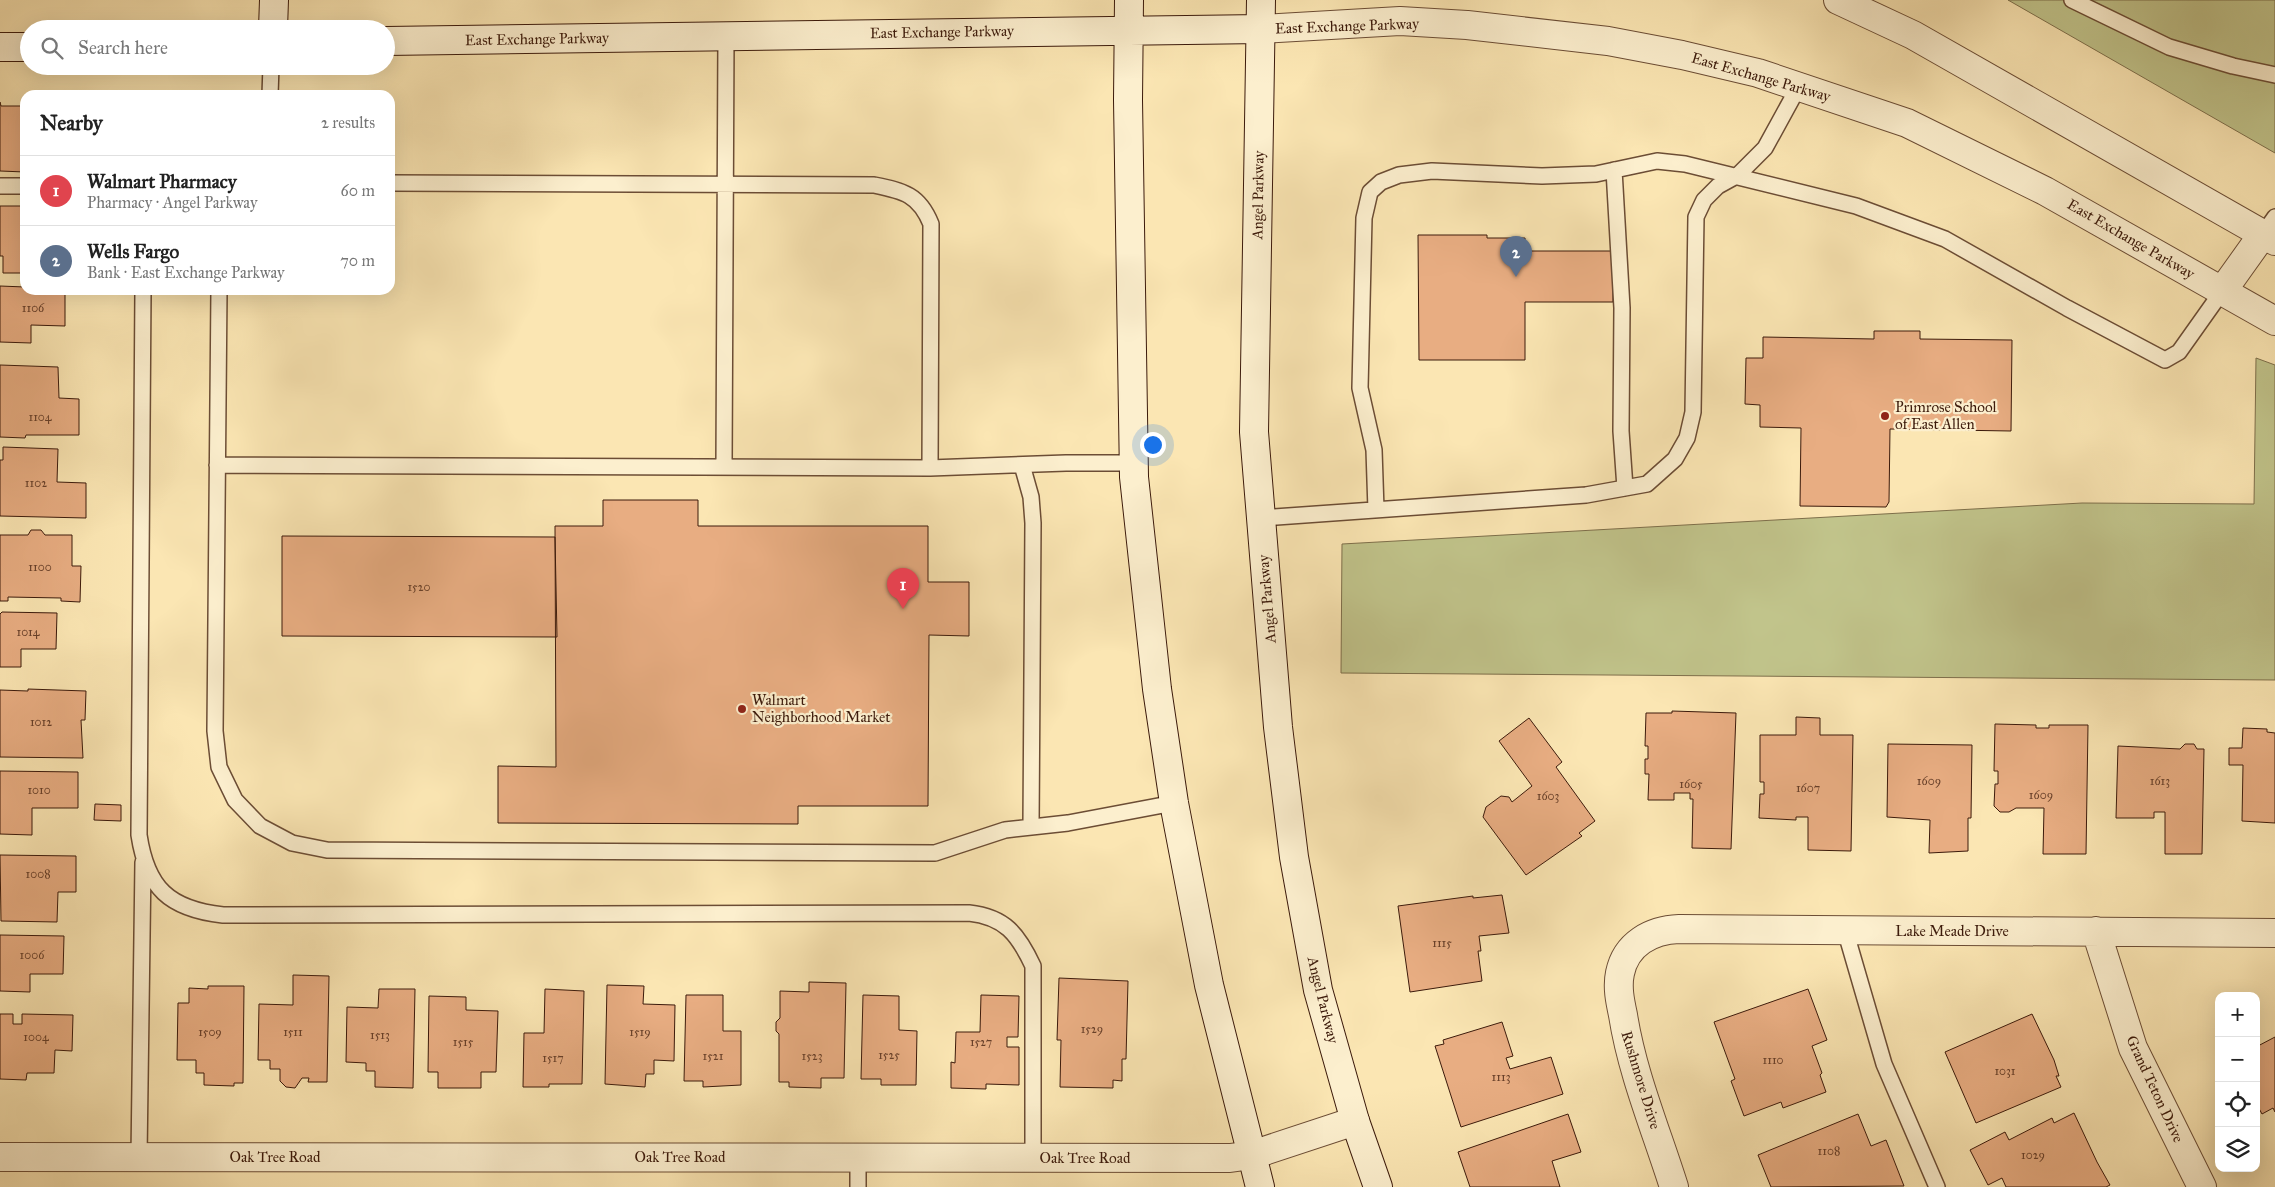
<!DOCTYPE html>
<html lang="en">
<head>
<meta charset="utf-8">
<style>
	:root { --surface:#fff; --page:#f6f6f6; --text:#222; --muted:#767676; --line:#e0e0e0; --accent:#7c3aed }
	body { margin:0; font-family:"IM FELL Great Primer",serif; background:var(--page); color:var(--text) }
	.controls { position:absolute; right:15px; bottom:15px; display:grid; overflow:hidden; border-radius:10px; box-shadow:0 5px 20px #0002 }
	.controls button { width:45px; height:45px; display:grid; place-items:center; padding:0; border:0; border-bottom:1px solid var(--line); background:var(--surface); color:var(--text); font:25px sans-serif }
	.you { position:absolute; left:1152px; top:444px; width:18px; height:18px; margin:-12px; border:4px solid #fff; border-radius:50%; background:#1a73e8; box-shadow:0 0 0 8px #1a73e833 }
	.badge { display:grid; place-items:center; width:32px; height:32px; border-radius:50%; background:var(--accent); color:#fff; font-size:16px; font-weight:700 }
	.pin { position:absolute; translate:-50% -41px; filter:drop-shadow(0 1px 2px #0008) }
	.pin::after { content:''; position:absolute; top:26px; width:18px; height:15px; background:inherit; clip-path:polygon(0 0,100% 0,50% 100%) }
	.list { margin:0; padding:0; list-style:none }
	h2 { display:flex; justify-content:space-between; align-items:center; height:65px; margin:0; padding:0 20px; font-size:21px }
	h2 small { font-size:16px; font-weight:400; color:var(--muted) }
	.list li { display:grid; grid-template-columns:32px 1fr auto; gap:15px; align-items:center; box-sizing:border-box; height:70px; padding:0 20px; border-top:1px solid var(--line) }
	.list b { display:block; font-size:19px; white-space:nowrap }
	.list p { margin:0; font-size:16px; white-space:nowrap; color:var(--muted) }
	.list em { font-size:16px; font-style:normal; color:var(--muted) }
	.icon { flex:none; width:28px; height:28px; fill:none; stroke:currentColor; stroke-width:2; stroke-linecap:round; stroke-linejoin:round }
	.map { position:relative; flex:none; width:2275px; height:1187px; overflow:hidden }
	.search { position:absolute; background:var(--surface); box-shadow:0 5px 20px #0002; left:20px; top:20px; width:375px; height:55px; display:flex; align-items:center; gap:12px; box-sizing:border-box; padding:0 18px; border-radius:28px; color:var(--muted); font-size:19px }
	.panel { position:absolute; background:var(--surface); box-shadow:0 5px 20px #0002; left:20px; top:90px; width:375px; height:205px; border-radius:15px }
	.map>svg:first-child { display:block }
	.green { fill:#c1c48b; stroke:#7e6f4b }
	.building { fill:#e8ad82; stroke:#3c1a0b }
	.lines { fill:none; stroke-linecap:round; stroke-linejoin:round }
	.service-casing { stroke:#6c4d35; stroke-width:18 }
	.minor-casing { stroke:#6c4d35; stroke-width:30 }
	.tertiary-casing { stroke:#6c4d35; stroke-width:30 }
	.secondary-casing { stroke:#3c1a0b; stroke-width:30 }
	.service { stroke:#fcefce; stroke-width:15 }
	.minor { stroke:#fcefce; stroke-width:28 }
	.tertiary { stroke:#fcefce; stroke-width:28 }
	.secondary { stroke:#fcefce; stroke-width:28 }
	.poi-dot { fill:#8f2418; stroke:#fcefce; stroke-width:2 }
	.labels { text-anchor:middle; stroke-width:4.5; stroke-linejoin:round; paint-order:stroke }
	.number-label { font-size:12px; fill:#673f29 }
	.street-label { font-size:15px; fill:#3c1a0b; stroke:#fcefce }
	.poi-label { font-size:15px; fill:#3c1a0b; stroke:#fcefce; text-anchor:start }
</style>
</head>
<body>
<div class="map">
<svg width="2275" height="1187" viewBox="0 0 2275 1187">
	<rect width="100%" height="100%" fill="#fbe6b3"/>
	<filter id="stains"><feTurbulence type="fractalNoise" baseFrequency=".004" numOctaves="4"/><feColorMatrix values="0 0 0 0 .2 0 0 0 0 .09 0 0 0 0 .02 0 0 0 .5 -.17"/></filter>
	<radialGradient id="worn" r=".72"><stop offset=".6" stop-color="#630" stop-opacity="0"/><stop offset="1" stop-color="#630" stop-opacity=".3"/></radialGradient>
	<path class="green" d="M2008 0H2275V153Z
		M2256 358 2275 365V680L1341 673 1342 544 2082 503 2254 504Z"/>
	<path class="building" d="M0 102 1 106H25V172L0 171Z
		M0 206H25V273H3V256H0Z
		M1418 235H1487V238H1525V251H1613V302H1525V360H1419Z
		M0 286 25 287V290H65V326L31 325V343L0 342Z
		M1874 331H1920V339L2012 340 2011 431 1890 429 1889 502 1886 507 1800 506 1801 428 1760 427V405L1745 404 1746 358H1763V337L1874 339Z
		M0 365 58 367 59 398 79 399V435H26L25 438 0 437Z
		M3 447 58 449 57 482 86 483V518L0 516V460H3Z
		M603 500H698V526H928V582H969V636L929 635 928 806H798V824L498 823V766L556 767 555 526H603Z
		M31 530H41L45 535H72V566H81L80 602 61 601V598L8 597V601H0V535H28Z
		M282 536 555 537 557 637 282 636Z
		M2 612 57 613 56 649H21V667H0V614Z
		M28 689 86 691 85 720H81L83 758 0 757V690L28 691Z
		M1672 711 1736 713 1731 849 1692 848 1693 799H1690V793H1674V800H1648L1649 774H1645V759H1648V746H1645L1646 713H1672Z
		M1796 717 1820 718V735H1853L1851 851 1808 850V817H1796V820L1759 818 1760 794H1764V782H1760V735H1796Z
		M1529 718 1562 762 1556 767 1595 821 1579 833 1582 836 1526 875 1483 817 1486 807 1501 796 1509 797 1512 802 1532 786 1499 741Z
		M1995 724 2036 725V728H2049V725H2088L2086 854H2043L2044 808H2016L2009 812H2000L1994 806 1995 784H1998V771H1994Z
		M2243 728 2267 729V732L2275 733V823L2242 821 2243 765H2229V748H2242Z
		M1888 744 1972 745 1971 818H1968V851L1929 853 1930 820 1887 817Z
		M2185 744H2194L2197 749H2204L2202 854H2165V812H2154V818H2116L2118 746 2180 749Z
		M0 771 78 772V808H32V835L0 834Z
		M95 804 121 805V821L94 820Z
		M0 855 76 856V892H58L57 922 1 921Z
		M1502 895 1509 933 1479 936 1481 951H1478L1482 981 1410 992 1398 906 1473 896V898Z
		M0 935 64 936 63 974H30V992L0 991Z
		M293 975 329 976 327 1082H308L309 1078H302L295 1088 286 1087 280 1081V1069H270V1060H258L259 1004 293 1005Z
		M1059 978 1128 981 1126 1059H1122V1081L1113 1080V1088L1060 1087 1061 1040H1057Z
		M809 982 846 983 844 1078H821V1088L789 1087V1082H779V1034L776 1031V1022L780 1018V991L809 992Z
		M607 985 644 986 643 1004 675 1005 674 1061 654 1060V1074H646L645 1087 605 1084Z
		M208 986H244L243 1083H234V1086L204 1085V1073H196V1060H177L178 1003H189V988L208 989Z
		M379 989H415L413 1088 375 1087V1071H366V1063L346 1062 347 1007 378 1008Z
		M545 989 584 991 582 1084H549V1087H523L524 1033H544Z
		M1808 989 1827 1040 1812 1046 1822 1073 1820 1075 1826 1092 1783 1108 1781 1102 1744 1116 1731 1081 1735 1079 1714 1022Z
		M686 995H723V1031H741V1085L703 1087V1081H684Z
		M863 995 899 996V1030L917 1031 916 1085H881V1079H861Z
		M981 995 1019 996 1018 1037H1007V1047H1019V1085L986 1084V1089L951 1088V1062L955 1063 956 1032H980Z
		M429 996 466 997V1010L498 1011 496 1072H481V1088H438V1072H428Z
		M0 1014H13V1024H22V1014L73 1015 72 1051 55 1050 54 1073H27L26 1080 0 1079Z
		M2032 1014 2054 1060 2059 1076H2056L2061 1087 1976 1123 1945 1052Z
		M1502 1022 1513 1056 1506 1058 1510 1069 1551 1057 1563 1094 1461 1127 1435 1046 1444 1044 1443 1040Z
		M2275 1037V1112L2273 1108 2262 1114 2256 1103V1047Z
		M2074 1113 2097 1162 2110 1185 2106 1187H2006L2002 1178 1988 1185 1970 1150 2005 1132 2009 1140 2052 1118 2054 1123Z
		M1568 1114 1581 1152 1552 1161 1560 1187H1470L1458 1152Z
		M1858 1114 1871 1146 1886 1140 1904 1186 1771 1187 1758 1155Z"/>
	<g class="lines">
		<g class="service-casing">
			<path id="service" d="M2072 0 2169 47 2233 66 2275 75
				M270 95 271 66
				M1614 170 1622 308 1621 431 1625 488
				M390 183 874 185C903 191 919 194 931 224L930 468
				M0 186H25
				M2263 234 2275 217
				M143 290 139 835C147 888 169 909 223 915L969 913C1005 917 1018 934 1033 966V1158
				M219 290 215 731 219 767 235 800 260 826 292 843 327 850 935 853 1005 830 1068 823 1174 803
				M217 465 930 468 1066 463H1133
				M1022 465 1031 497 1033 523 1031 827
				M724 467 726 35
				M1376 510 1374 450 1360 388 1364 218 1370 192 1381 182 1399 175 1432 171 1542 176 1596 174 1657 161 1685 164 1856 206 1945 239 2067 308 2165 360 2179 352 2223 290
				M1261 518 1586 495 1647 484 1675 459 1687 438 1693 412 1696 217 1704 200 1718 186 1738 175 1765 148 1799 86
				M1845 930 1884 1064 1937 1187
				M139 1157 143 862
				M858 1158V1187"/>
		</g>
		<g class="minor-casing">
			<path id="minor" d="M2096 931 2133 1048 2202 1187
				M0 1157 1230 1158 1252 1155 1355 1121
				M1674 1187C1656 1130 1632 1073 1623 1015 1620 1001 1617 987 1620 973 1626 944 1651 930 1679 929L2275 933"/>
		</g>
		<g class="tertiary-casing">
			<path id="tertiary" d="M1838 0 1913 35 2275 241
				M1262 29 1400 21 1467 25 1608 41 1682 55 1758 73 1907 123 2045 191 2275 321
				M2223 290 2263 234"/>
		</g>
		<g class="secondary-casing">
			<path id="secondary" d="M1129 0 1128 100 1134 477 1157 689 1174 803 1209 985 1260 1187
				M1261 0 1254 432 1278 727 1294 857 1318 990 1355 1121 1378 1187
				M273 29 274 0
				M386 41 1262 29
				M0 47H29"/>
		</g>
		<use href="#service" class="service"/>
		<use href="#minor" class="minor"/>
		<use href="#tertiary" class="tertiary"/>
		<use href="#secondary" class="secondary"/>
	</g>
	<g class="poi-dot">
		<circle cx="1885" cy="416" r="5"/>
		<circle cx="742" cy="709" r="5"/>
	</g>
	<g class="labels">
		<g class="number-label">
			<text x="33" y="312">1106</text>
			<text x="40" y="421">1104</text>
			<text x="36" y="487">1102</text>
			<text x="40" y="571">1100</text>
			<text x="419" y="591">1520</text>
			<text x="28" y="636">1014</text>
			<text x="41" y="726">1012</text>
			<text x="1929" y="785">1609</text>
			<text x="2160" y="785">1613</text>
			<text x="1691" y="788">1605</text>
			<text x="1808" y="792">1607</text>
			<text x="39" y="794">1010</text>
			<text x="2041" y="799">1609</text>
			<text x="1548" y="800">1603</text>
			<text x="38" y="878">1008</text>
			<text x="1442" y="947">1115</text>
			<text x="32" y="959">1006</text>
			<text x="1092" y="1033">1529</text>
			<text x="210" y="1036">1509</text>
			<text x="293" y="1036">1511</text>
			<text x="640" y="1036">1519</text>
			<text x="380" y="1039">1513</text>
			<text x="36" y="1041">1004</text>
			<text x="463" y="1046">1515</text>
			<text x="981" y="1046">1527</text>
			<text x="889" y="1059">1525</text>
			<text x="713" y="1060">1521</text>
			<text x="812" y="1060">1523</text>
			<text x="553" y="1062">1517</text>
			<text x="1773" y="1064">1110</text>
			<text x="2005" y="1075">1031</text>
			<text x="1501" y="1081">1113</text>
			<text x="1829" y="1155">1108</text>
			<text x="2033" y="1159">1029</text>
		</g>
		<g class="street-label">
			<text transform="translate(1347 26) rotate(-2)" y="5">East Exchange Parkway</text>
			<text transform="translate(942 32) rotate(-1)" y="5">East Exchange Parkway</text>
			<text transform="translate(537 39) rotate(-1)" y="5">East Exchange Parkway</text>
			<text transform="translate(1761 77) rotate(16)" y="5">East Exchange Parkway</text>
			<text transform="translate(1258 195) rotate(-89)" y="5">Angel Parkway</text>
			<text transform="translate(2131 239) rotate(30)" y="5">East Exchange Parkway</text>
			<text transform="translate(1267 599) rotate(-95)" y="5">Angel Parkway</text>
			<text x="1952" y="936">Lake Meade Drive</text>
			<text transform="translate(1323 1000) rotate(76)" y="5">Angel Parkway</text>
			<text transform="translate(1641 1080) rotate(73)" y="5">Rushmore Drive</text>
			<text transform="translate(2155 1089) rotate(65)" y="5">Grand Teton Drive</text>
			<text x="275" y="1162">Oak Tree Road</text>
			<text x="680" y="1162">Oak Tree Road</text>
			<text x="1085" y="1163">Oak Tree Road</text>
		</g>
		<g class="poi-label">
			<text x="1895" y="412">Primrose School<tspan x="1895" dy="17">of East Allen</tspan></text>
			<text x="752" y="705">Walmart<tspan x="752" dy="17">Neighborhood Market</tspan></text>
		</g>
	</g>
	<rect width="100%" height="100%" filter="url(#stains)"/>
	<rect width="100%" height="100%" fill="url(#worn)"/>
</svg>
<div class="controls">
<button>+</button>
<button>−</button>
<button><svg class="icon" aria-label="locate" viewBox="0 0 24 24"><circle cx="12" cy="12" r="6"/><path d="M12 2v4M12 18v4M2 12h4M18 12h4"/></svg></button>
<button><svg class="icon" aria-label="layers" viewBox="0 0 24 24"><path d="M12 4l9 5-9 5-9-5zM3 14l9 5 9-5"/></svg></button>
</div>
<div class="you"></div>
<div class="pin badge" style="left:903px;top:609px;background:#e0444e">1</div>
<div class="pin badge" style="left:1516px;top:277px;background:#5c6f8a">2</div>
<div class="search"><svg class="icon" aria-label="search" viewBox="0 0 24 24"><circle cx="10" cy="10" r="6"/><path d="M15 15l6 6"/></svg>Search here</div>
<section class="panel">
<h2>Nearby<small>2 results</small></h2>
<ul class="list">
<li><span class="badge" style="background:#e0444e">1</span><div><b>Walmart Pharmacy</b><p>Pharmacy · Angel Parkway</p></div><em>60 m</em></li>
<li><span class="badge" style="background:#5c6f8a">2</span><div><b>Wells Fargo</b><p>Bank · East Exchange Parkway</p></div><em>70 m</em></li>
</ul>
</section>
</div>
</body>
</html>
